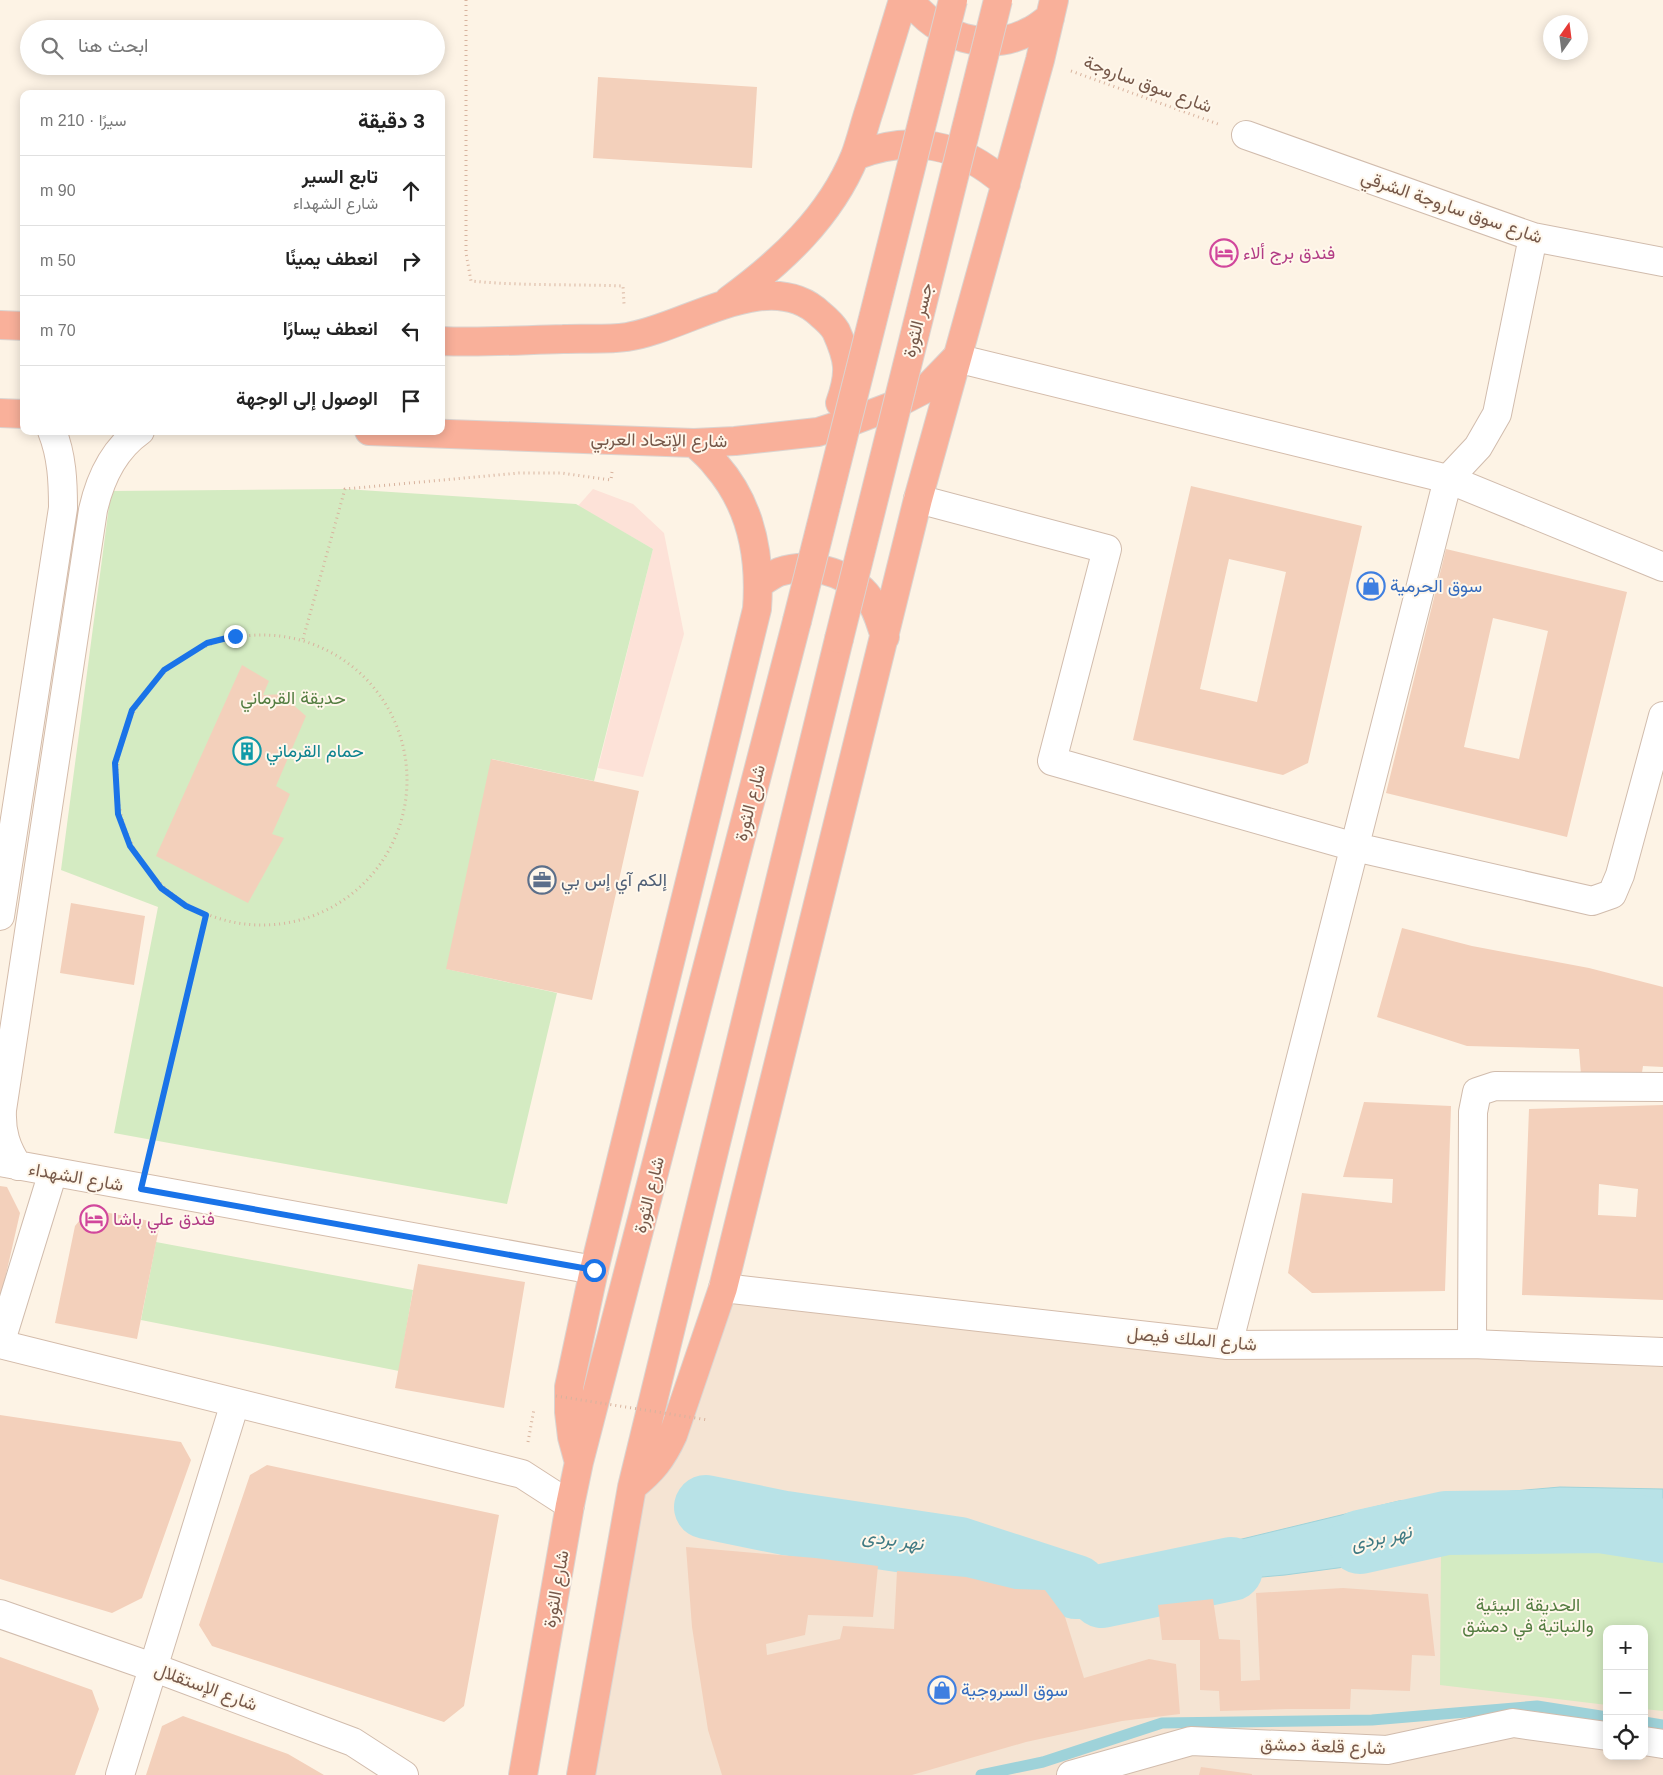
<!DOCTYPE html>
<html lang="ar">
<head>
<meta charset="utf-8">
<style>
	:root { --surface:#fff; --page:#f6f6f6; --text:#222; --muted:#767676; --line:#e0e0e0 }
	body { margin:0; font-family:Helvetica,Vazirmatn,sans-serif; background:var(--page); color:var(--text); direction:rtl }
	.controls { position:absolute; right:15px; bottom:15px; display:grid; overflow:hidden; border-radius:10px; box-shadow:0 2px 12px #0003 }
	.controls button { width:45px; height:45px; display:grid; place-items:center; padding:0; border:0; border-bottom:1px solid var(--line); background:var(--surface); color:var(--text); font:25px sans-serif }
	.compass { position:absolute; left:1543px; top:15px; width:45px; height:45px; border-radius:50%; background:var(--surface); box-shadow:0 2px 12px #0003; rotate:14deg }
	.stop { position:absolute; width:15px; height:15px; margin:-11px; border:4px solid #1a73e8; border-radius:50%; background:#fff }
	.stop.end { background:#1a73e8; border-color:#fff; box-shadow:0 1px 5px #0008 }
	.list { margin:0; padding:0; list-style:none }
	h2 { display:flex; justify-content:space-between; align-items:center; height:65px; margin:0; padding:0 20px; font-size:21px }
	h2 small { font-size:16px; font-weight:400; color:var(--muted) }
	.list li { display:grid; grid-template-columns:32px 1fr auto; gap:15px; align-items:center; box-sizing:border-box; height:70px; padding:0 20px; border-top:1px solid var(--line) }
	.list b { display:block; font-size:19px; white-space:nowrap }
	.list p { margin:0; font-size:16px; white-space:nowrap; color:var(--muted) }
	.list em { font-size:16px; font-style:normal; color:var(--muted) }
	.icon { flex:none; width:28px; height:28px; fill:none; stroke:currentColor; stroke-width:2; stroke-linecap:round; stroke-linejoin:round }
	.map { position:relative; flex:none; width:1663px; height:1775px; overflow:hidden; direction:ltr }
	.search { position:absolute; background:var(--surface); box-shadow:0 2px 12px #0003; left:20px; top:20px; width:425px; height:55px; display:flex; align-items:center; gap:12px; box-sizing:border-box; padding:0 18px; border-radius:28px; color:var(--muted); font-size:19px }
	.panel { position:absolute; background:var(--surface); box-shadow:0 2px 12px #0003; left:20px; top:90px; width:425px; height:345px; border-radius:10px; direction:rtl }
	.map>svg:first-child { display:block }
	.residential { fill:#f5e4d3; fill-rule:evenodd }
	.commercial { fill:#fde2d8 }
	.green { fill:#d4ebc2 }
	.water { fill:#b8e2e7; stroke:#9ed2d9 }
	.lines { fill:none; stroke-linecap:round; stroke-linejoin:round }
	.stream { stroke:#9ed2d9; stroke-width:11 }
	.river { stroke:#b8e2e7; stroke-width:64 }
	.building { fill:#f3d0bb; fill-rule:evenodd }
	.street-casing { stroke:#d1bcad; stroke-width:30 }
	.secondary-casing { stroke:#d4bcab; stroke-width:30 }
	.highway-casing { stroke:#dbd4d0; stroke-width:30 }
	.path { stroke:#d8b39e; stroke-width:3; stroke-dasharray:1 4; stroke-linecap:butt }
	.street { stroke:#fff; stroke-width:28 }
	.secondary { stroke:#fff; stroke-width:28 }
	.highway { stroke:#f9b09a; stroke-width:28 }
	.highway-bridge-casing { stroke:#dbd4d0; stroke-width:30; stroke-linecap:butt }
	.path-bridge { stroke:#d8b39e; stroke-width:3; stroke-dasharray:1 4; stroke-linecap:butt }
	.highway-bridge { stroke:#f9b09a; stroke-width:28 }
	.route { stroke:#1a73e8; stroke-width:6 }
	.labels { text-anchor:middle; stroke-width:4; stroke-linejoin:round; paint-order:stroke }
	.street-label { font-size:18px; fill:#765849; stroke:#fff7eb }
	.hotel-label { font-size:18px; fill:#b23c85; stroke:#fff7eb; text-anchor:start }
	.shop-label { font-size:18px; fill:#366cbe; stroke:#fff7eb; text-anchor:start }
	.park-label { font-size:18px; fill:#547d41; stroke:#fff7eb }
	.culture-label { font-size:18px; fill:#0d838f; stroke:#fff7eb; text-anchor:start }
	.service-label { font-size:18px; fill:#4e5e75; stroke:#fff7eb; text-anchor:start }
	.water-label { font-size:19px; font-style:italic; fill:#3f7a83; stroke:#fff7eb }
</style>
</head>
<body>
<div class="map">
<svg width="1663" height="1775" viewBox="0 0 1663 1775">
	<rect width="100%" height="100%" fill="#fdf3e5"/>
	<path class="residential" d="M723 1288 1228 1345 1663 1353V1775H581L632 1487ZM1607 1629H1644V1756H1607Z"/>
	<path class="commercial" d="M593 489 633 504 664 533 684 634 643 777 598 768 653 549 578 506Z"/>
	<path class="green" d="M345 489 576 504 653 549 594 781 492 759 447 969 557 993 507 1204 114 1133 158 907 61 870 111 491Z
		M156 1242 413 1290 399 1371 141 1320Z
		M1522 1535 1663 1550V1711L1644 1709V1629H1607V1705L1440 1685 1441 1549Z"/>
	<path class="water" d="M1560 1487 1663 1489V1531L1599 1521 1446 1523 1360 1565 1285 1575 1146 1587 1151 1561 1399 1501Z"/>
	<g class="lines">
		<path class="stream" d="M1644 1722 1663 1725
			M981 1775 1043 1762 1162 1723 1372 1720 1537 1706 1607 1717"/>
		<path class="river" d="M706 1507 785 1523 959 1549 1076 1587
			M1360 1542 1446 1523 1599 1521 1663 1531
			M1102 1596 1231 1569"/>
	</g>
	<path class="building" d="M598 77 757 87 752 168 593 158Z
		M1191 486 1362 526 1308 763 1283 775 1133 740ZM1229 559 1286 572 1257 702 1200 689Z
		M1446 549 1627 592 1567 837 1386 793ZM1493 618 1548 631 1519 759 1464 747Z
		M242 665 269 681 263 695 287 694 290 702 306 716 276 786 290 794 272 834 284 838 248 903 156 856Z
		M491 759 639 791 592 1000 446 969Z
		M71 903 145 916 134 985 60 973Z
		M1402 928 1472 946 1589 968 1663 987V1067L1643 1066 1641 1079 1581 1075 1579 1049 1467 1046 1377 1017Z
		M1364 1102 1451 1106 1445 1291 1312 1293 1288 1273 1302 1193 1392 1203 1393 1179 1343 1177Z
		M1663 1105V1300L1522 1295 1529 1109ZM1599 1184 1638 1189 1636 1217 1598 1215Z
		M0 1186 7 1187 20 1213 2 1292 0 1294Z
		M89 1209 160 1223 137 1339 55 1323 75 1226Z
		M418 1264 525 1282 504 1408 395 1388Z
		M0 1415 181 1442 191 1460 142 1598 112 1613 0 1579Z
		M267 1465 499 1515 464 1706 444 1722 212 1646 199 1625 250 1475Z
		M686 1547 815 1558 878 1566 873 1617 808 1615 805 1635 766 1644 767 1655 840 1639 843 1626 894 1629 897 1571 966 1577 1015 1589 1045 1590 1065 1617 1084 1678 1149 1659 1176 1664 1180 1714 1122 1721 1026 1742 912 1775H722L708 1730 692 1627Z
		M1343 1588 1428 1594 1435 1656 1412 1655 1410 1691 1351 1689 1350 1709H1287L1220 1711 1219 1691 1200 1690V1640H1162L1158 1605 1213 1599 1219 1639 1240 1640 1241 1681 1260 1680 1256 1593Z
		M0 1657 92 1690 99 1709 75 1775H0Z
		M183 1716 288 1754 324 1775H146L162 1726Z
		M1201 1767 1252 1774V1775H1199Z"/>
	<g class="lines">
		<g class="street-casing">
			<path id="street" d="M1246 135 1533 237 1663 262
				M1448 479 1663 567
				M918 499 1107 549 1052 761 1355 847 1592 901 1612 894 1620 875 1663 716
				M0 1344 53 1172
				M1472 1344 1473 1112 1477 1092 1495 1086 1663 1087
				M1228 1345 1448 479 1478 447 1497 414 1533 237
				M0 1614 155 1668 353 1742 404 1775
				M1644 1741 1663 1744
				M120 1775 235 1403
				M1071 1775 1191 1741 1387 1750 1513 1723 1607 1736"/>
		</g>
		<g class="secondary-casing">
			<path id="secondary" d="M956 358 1448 479
				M0 916 63 508C63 482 62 456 52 431
				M0 1162 594 1270
				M18 1166C6 1148 1 1132 2 1110L93 510C100 479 113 450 140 431
				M723 1288 1228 1345 1472 1344 1663 1352
				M0 1344 522 1474 570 1505"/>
		</g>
		<g class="highway-casing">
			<path id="highway" d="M910 0C937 37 988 54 1030 31 1037 28 1043 22 1050 18
				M855 156C912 134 960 143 1006 184
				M729 300C781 262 830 217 855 156 861 140 865 122 871 105 882 70 892 35 903 0
				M0 325 24 326
				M441 341C482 343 522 340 563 339 584 338 606 340 627 337 684 329 769 265 820 314 826 319 832 324 836 331 849 360 851 372 840 403
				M0 413 24 414
				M369 431 694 443 735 441 818 432 855 420 892 406 927 388 955 359
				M759 584C765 580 772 575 779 572 809 562 845 571 866 594 876 606 880 622 885 637
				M578 1459 572 1437 569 1412V1387L594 1270 757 609C761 556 752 506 716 465 710 457 702 450 694 443
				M632 1487C652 1471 662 1459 673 1435L723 1288 918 499 1040 60 1054 0
				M523 1775 570 1505 579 1462 797 621
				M581 1775 632 1487 839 639"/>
		</g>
		<path class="path" d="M466 0V253L471 281C522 286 573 284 623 286L624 304
			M1071 71 1218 124
			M117 780a145 145 0 1 1 290 0a145 145 0 1 1-290 0Z
			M303 639 345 489 519 473H561L611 480 612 472
			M149 1155 206 915
			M528 1442 534 1409"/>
		<use href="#street" class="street"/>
		<use href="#secondary" class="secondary"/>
		<use href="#highway" class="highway"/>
		<g class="highway-bridge-casing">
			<path id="highway-bridge" d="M797 621 953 0
				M839 639 998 0"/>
		</g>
		<path class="path-bridge" d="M556 1396 708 1420"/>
		<use href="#highway-bridge" class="highway-bridge"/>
	</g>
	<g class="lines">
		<path class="route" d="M235 636 207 643 164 670 132 710 115 763 118 814 130 846 161 888 186 906 206 915 141 1189 594 1270"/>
	</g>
	<defs>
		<g id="hotel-ring" transform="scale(1.4375)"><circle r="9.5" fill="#fff7eb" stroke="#d1479c" stroke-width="1.5"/><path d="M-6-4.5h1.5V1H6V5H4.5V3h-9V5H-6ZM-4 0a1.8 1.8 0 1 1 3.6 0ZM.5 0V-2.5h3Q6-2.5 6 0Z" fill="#d1479c"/></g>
		<g id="shop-ring" transform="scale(1.4375)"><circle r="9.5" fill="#fff7eb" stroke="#3f7fe0" stroke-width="1.5"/><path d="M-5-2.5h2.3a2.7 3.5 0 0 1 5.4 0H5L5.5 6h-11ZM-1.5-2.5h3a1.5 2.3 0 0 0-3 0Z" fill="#3f7fe0"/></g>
		<g id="building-ring" transform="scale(1.4375)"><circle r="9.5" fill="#fff7eb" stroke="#0f9aa8" stroke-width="1.5"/><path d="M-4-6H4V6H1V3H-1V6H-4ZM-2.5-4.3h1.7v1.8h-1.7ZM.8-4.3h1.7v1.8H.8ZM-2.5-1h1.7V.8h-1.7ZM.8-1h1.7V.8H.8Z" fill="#0f9aa8"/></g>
		<g id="office-ring" transform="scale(1.4375)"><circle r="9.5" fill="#fff7eb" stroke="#5c6f8a" stroke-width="1.5"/><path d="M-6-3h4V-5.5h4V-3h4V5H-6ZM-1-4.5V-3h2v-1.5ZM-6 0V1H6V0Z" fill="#5c6f8a"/></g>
	</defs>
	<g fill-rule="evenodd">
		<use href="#hotel-ring" x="1224" y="253"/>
		<use href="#shop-ring" x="1371" y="586"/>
		<use href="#building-ring" x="247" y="751"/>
		<use href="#office-ring" x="542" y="880"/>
		<use href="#hotel-ring" x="94" y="1219"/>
		<use href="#shop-ring" x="942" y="1690"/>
	</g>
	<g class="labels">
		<g class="street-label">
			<text transform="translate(1148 84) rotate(20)" y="6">شارع سوق ساروجة</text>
			<text transform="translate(1452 207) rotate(19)" y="6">شارع سوق ساروجة الشرقي</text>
			<text transform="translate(918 320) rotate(-76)" y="6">جسر الثورة</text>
			<text transform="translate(659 440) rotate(1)" y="6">شارع الإتحاد العربي</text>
			<text transform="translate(750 803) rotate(-76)" y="6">شارع الثورة</text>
			<text transform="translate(76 1177) rotate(10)" y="6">شارع الشهداء</text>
			<text transform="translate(649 1195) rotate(-76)" y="6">شارع الثورة</text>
			<text transform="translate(1192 1339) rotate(5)" y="6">شارع الملك فيصل</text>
			<text transform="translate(556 1589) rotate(-80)" y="6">شارع الثورة</text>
			<text transform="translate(206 1687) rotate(20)" y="6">شارع الإستقلال</text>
			<text transform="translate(1323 1746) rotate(2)" y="6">شارع قلعة دمشق</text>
		</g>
		<g class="hotel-label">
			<text x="1243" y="259">فندق برج ألاء</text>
			<text x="113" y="1225">فندق علي باشا</text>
		</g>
		<g class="shop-label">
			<text x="1390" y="592">سوق الحرمية</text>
			<text x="961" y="1696">سوق السروجية</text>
		</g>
		<g class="park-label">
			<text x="293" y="704">حديقة القرماني</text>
			<text x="1528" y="1611">الحديقة البيئية<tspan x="1528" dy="21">والنباتية في دمشق</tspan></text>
		</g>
		<g class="culture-label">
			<text x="266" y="757">حمام القرماني</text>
		</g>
		<g class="service-label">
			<text x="561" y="886">إلكم آي إس بي</text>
		</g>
		<g class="water-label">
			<text transform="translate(1381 1537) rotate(-12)" y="7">نهر بردى</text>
			<text transform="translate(893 1539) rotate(8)" y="7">نهر بردى</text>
		</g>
	</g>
</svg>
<div class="controls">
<button>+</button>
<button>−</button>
<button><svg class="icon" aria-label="locate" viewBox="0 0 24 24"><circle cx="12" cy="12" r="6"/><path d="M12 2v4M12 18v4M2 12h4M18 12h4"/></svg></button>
</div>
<svg class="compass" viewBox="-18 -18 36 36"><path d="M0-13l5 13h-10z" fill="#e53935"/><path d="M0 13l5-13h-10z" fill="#767676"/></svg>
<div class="stop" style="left:594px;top:1270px"></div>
<div class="stop end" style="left:235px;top:636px"></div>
<div class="search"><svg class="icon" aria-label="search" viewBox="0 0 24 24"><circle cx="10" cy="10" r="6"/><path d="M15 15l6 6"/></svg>ابحث هنا</div>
<section class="panel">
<h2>3 دقيقة<small>سيرًا · 210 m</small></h2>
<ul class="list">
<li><svg class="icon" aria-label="ahead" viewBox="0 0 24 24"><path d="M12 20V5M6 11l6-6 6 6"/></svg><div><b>تابع السير</b><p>شارع الشهداء</p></div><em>90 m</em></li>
<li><svg class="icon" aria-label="right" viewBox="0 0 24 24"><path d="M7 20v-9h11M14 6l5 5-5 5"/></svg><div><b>انعطف يمينًا</b></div><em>50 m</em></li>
<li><svg class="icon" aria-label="left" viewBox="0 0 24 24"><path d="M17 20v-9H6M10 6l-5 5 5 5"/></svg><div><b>انعطف يسارًا</b></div><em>70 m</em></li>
<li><svg class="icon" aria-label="arrive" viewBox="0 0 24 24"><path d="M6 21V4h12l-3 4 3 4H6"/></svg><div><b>الوصول إلى الوجهة</b></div></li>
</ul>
</section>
</div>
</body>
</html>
